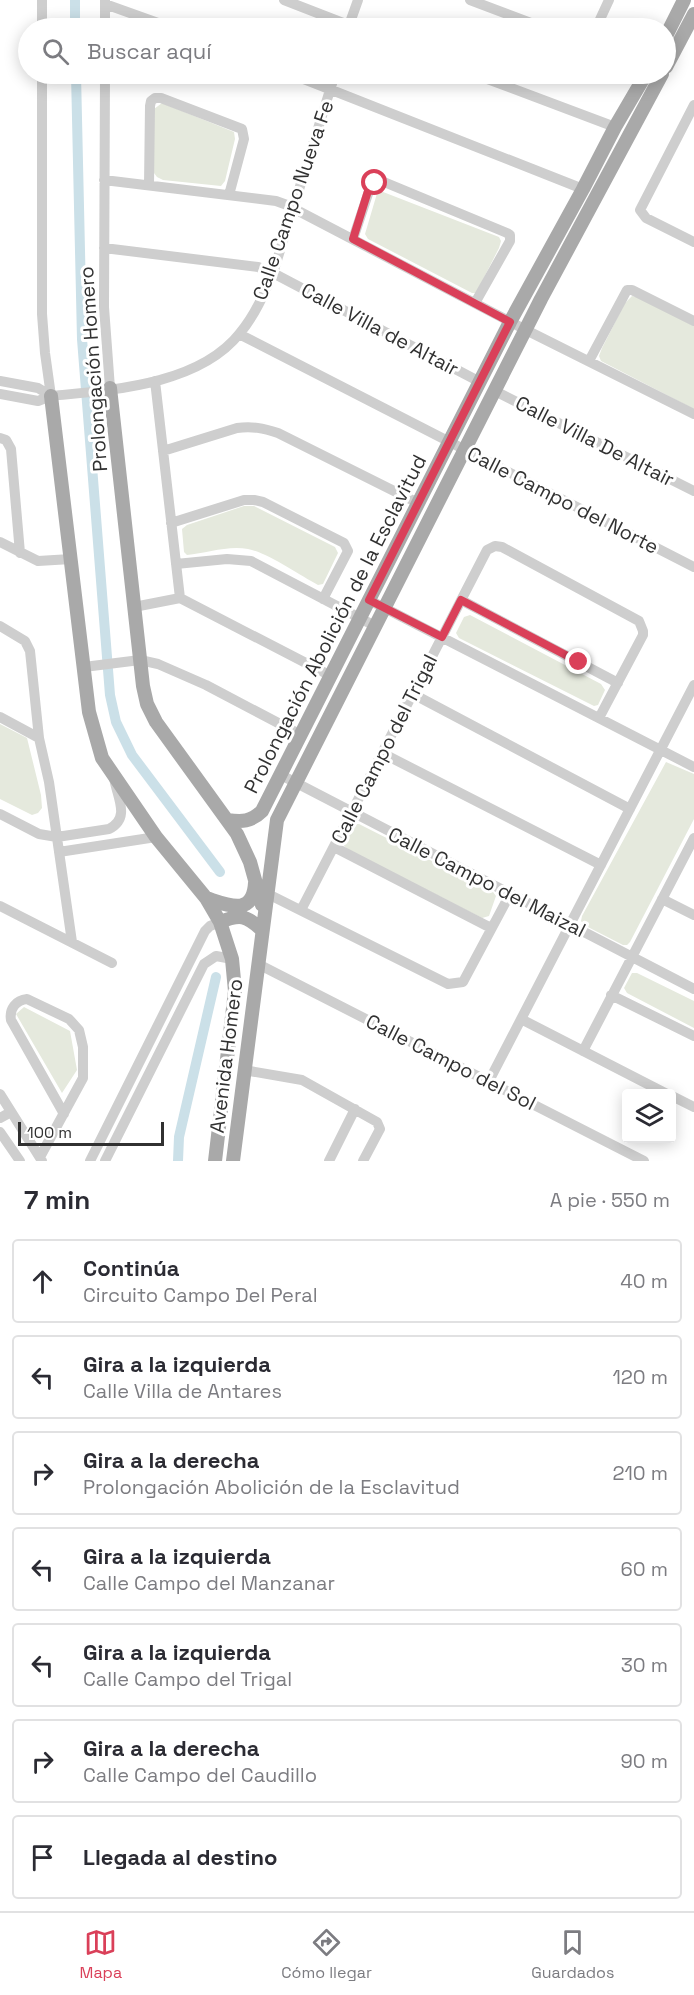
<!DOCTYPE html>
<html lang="es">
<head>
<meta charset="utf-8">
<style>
	:root { --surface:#fff; --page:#f7f7f7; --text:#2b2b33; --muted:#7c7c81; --line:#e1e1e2; --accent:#da4059 }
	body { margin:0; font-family:"Space Grotesk",sans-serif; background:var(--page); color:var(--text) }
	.controls { position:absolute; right:18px; bottom:18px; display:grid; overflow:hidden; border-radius:6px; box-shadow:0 3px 15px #0003 }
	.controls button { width:54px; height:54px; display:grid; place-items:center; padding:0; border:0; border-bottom:2px solid var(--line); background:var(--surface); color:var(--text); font:30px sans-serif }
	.scale { position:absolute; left:18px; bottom:15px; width:146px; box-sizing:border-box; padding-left:6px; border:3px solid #313131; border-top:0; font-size:16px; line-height:21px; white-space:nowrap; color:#313131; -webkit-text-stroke:4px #fff; paint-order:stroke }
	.stop { position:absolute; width:18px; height:18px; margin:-14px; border:4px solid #da4059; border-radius:50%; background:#fff }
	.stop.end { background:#da4059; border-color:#fff; box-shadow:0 2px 6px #0008 }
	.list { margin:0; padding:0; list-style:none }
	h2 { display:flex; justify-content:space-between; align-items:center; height:78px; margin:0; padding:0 24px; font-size:26px }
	h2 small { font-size:20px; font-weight:400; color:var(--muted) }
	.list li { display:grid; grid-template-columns:39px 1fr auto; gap:18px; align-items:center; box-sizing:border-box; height:84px; margin:0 12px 12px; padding:0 12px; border:2px solid var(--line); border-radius:6px }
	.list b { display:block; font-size:22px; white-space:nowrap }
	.list p { margin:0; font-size:20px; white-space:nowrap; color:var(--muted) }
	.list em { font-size:20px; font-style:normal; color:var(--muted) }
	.icon { flex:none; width:33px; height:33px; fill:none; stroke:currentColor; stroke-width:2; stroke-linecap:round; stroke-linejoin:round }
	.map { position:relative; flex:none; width:694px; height:1161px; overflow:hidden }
	.search { position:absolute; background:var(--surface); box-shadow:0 3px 15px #0003; left:18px; right:18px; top:18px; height:66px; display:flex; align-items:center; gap:15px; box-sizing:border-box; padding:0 21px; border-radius:33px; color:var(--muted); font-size:22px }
	.sheet { height:750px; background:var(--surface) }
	nav { display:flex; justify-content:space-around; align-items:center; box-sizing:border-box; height:84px; border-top:2px solid var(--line); background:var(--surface); font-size:16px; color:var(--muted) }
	nav a { display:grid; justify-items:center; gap:3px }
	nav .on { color:var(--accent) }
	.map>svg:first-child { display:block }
	.green { fill:#e5e9dd }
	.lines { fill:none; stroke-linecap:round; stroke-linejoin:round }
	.canal { stroke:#cbe0e8; stroke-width:10 }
	.minor { stroke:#cecece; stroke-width:10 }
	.major { stroke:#a9a9a9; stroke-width:14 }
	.route { stroke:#da4059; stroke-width:8 }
	.labels { text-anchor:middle; stroke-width:6; stroke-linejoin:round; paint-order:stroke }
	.street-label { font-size:20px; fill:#313131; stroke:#fff }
</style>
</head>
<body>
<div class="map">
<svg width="694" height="1161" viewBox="0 0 694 1161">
	<rect width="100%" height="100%" fill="#fff"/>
	<path class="green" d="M162 103 234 132 235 139 225 181 221 186 163 180 157 177 154 173V109Z
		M378 190 499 237 501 241 499 248 476 293H472L368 239 365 234Z
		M632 296 641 298 694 326V409L601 361 599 356 602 348 625 303Z
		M244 506H254L335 547 338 553 323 584 318 585C299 575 268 553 248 549 229 545 206 553 187 555L184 552 182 529 187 525Z
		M470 615 601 684 605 690 598 705 594 706 459 638 456 633 464 617Z
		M0 724 27 738 41 795 42 808 38 813 32 815 0 799Z
		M666 762 694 774V819L630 942 627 945H623L584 925 581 921 582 916Z
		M355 824H359L493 892 496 896 489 916 482 918 349 850 344 846C344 838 348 829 355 824Z
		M632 973H637L694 1001V1028L627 993 624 988Z
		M24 1007 70 1031 77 1070 62 1093 16 1014Z"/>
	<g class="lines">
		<path class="canal" d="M75 0V28
			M76 74 82 339 110 695 116 722 132 755 220 872
			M178 1161 179 1137 216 977"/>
		<path class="minor" d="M42 0V28
			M284 0 356 28
			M470 0 544 28
			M105 4 172 28
			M105 28V0
			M348 28 358 0
			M596 28 609 0
			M42 74V314L45 353 51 396
			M105 74 104 307 110 388
			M291 74 583 189
			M474 74 615 127
			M694 105 640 210 646 218 694 242
			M104 180 276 201 287 205 526 330 694 414
			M149 185 150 106 151 101 155 98H161L242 129 244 139 229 195
			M353 239 370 188 378 182H384L507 233 510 235V241L475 303
			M104 248 258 267 273 273 480 382
			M239 334 694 567
			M589 361 627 290H632L694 321
			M0 381 38 388 51 396
			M155 381 180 598
			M495 391 694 491
			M0 394 38 401 51 396C112 390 199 385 240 333 255 315 264 294 273 273L335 74
			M0 438 6 440 11 449 20 553
			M163 451 237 428C252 426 263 428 278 433L418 503
			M171 523 244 500H254L263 502 344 543 348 551 323 599
			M0 542 38 561 71 559
			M176 564 227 559 251 561 375 626
			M369 600 694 767
			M461 600 618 683
			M134 607 180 598 331 676
			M0 626 25 641 30 651 39 738 49 782 72 942
			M84 667 140 660 158 664 206 685 301 735
			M413 694 630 809
			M0 717 39 738
			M382 753 601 865
			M281 775 694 989
			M0 814 39 834 57 837 109 829C131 818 117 797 114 778
			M334 847 491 928
			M59 852 156 837
			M266 893 448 984 463 982 510 894
			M662 899 694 915
			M0 906 112 963
			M301 910 487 550 495 546 502 547 639 621 643 631V635L599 718
			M258 964 644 1161
			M611 995 694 1036
			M521 1019 667 1094
			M583 1051 694 838
			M244 1070 302 1080 377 1122 380 1129 363 1161
			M489 1081 694 685
			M0 1094 42 1161
			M672 1096 694 1107
			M0 1118 11 1112
			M0 1132 20 1161
			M40 1157 83 1078V1047L79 1030 69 1019 27 999C16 1000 9 1009 11 1020L64 1114
			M90 1161 205 931 210 926 220 922
			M105 1161 204 964 216 956 232 959
			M329 1161 355 1109"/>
		<path class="major" d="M666 36 684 0
			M666 67 694 14
			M110 388 143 686 147 704 156 722 237 834 250 862 262 905
			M51 396 89 712 102 758 156 837 206 898 220 922 232 959 235 991 215 1161
			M227 820C242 822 251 822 262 811L510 322 583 189 615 127 646 74
			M206 898C228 905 253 917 255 883
			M220 922C240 914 246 915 262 930
			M233 1161 277 820 541 299 662 74"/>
	</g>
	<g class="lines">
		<path class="route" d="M375 183 368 191 353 239 510 322 369 600 442 637 461 600 579 662"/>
	</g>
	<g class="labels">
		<g class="street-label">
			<text transform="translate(293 200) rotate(-71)" y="7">Calle Campo Nueva Fe</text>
			<text transform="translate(380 329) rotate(28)" y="7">Calle Villa de Altair</text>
			<text transform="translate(93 369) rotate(-94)" y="7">Prolongación Homero</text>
			<text transform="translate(595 441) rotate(27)" y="7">Calle Villa De Altair</text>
			<text transform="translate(563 500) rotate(27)" y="7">Calle Campo del Norte</text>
			<text transform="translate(335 624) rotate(-63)" y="7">Prolongación Abolición de la Esclavitud</text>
			<text transform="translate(384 749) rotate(-63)" y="7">Calle Campo del Trigal</text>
			<text transform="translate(487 882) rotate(27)" y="7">Calle Campo del Maizal</text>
			<text transform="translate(226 1056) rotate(-83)" y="7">Avenida Homero</text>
			<text transform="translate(451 1062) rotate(27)" y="7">Calle Campo del Sol</text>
		</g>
	</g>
</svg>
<div class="controls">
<button><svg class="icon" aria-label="layers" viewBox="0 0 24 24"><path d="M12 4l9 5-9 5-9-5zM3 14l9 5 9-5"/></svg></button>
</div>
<div class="scale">100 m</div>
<div class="stop" style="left:375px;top:183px"></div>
<div class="stop end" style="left:579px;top:662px"></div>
<div class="search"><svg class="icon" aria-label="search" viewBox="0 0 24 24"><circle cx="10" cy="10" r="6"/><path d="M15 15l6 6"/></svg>Buscar aquí</div>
</div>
<section class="sheet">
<h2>7 min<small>A pie · 550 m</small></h2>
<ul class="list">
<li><svg class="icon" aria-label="ahead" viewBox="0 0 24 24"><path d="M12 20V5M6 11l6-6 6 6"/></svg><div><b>Continúa</b><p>Circuito Campo Del Peral</p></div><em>40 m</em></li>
<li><svg class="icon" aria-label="left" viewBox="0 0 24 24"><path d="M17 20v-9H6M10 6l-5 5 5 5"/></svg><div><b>Gira a la izquierda</b><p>Calle Villa de Antares</p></div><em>120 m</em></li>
<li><svg class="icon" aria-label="right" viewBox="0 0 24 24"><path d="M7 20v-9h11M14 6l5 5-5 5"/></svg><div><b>Gira a la derecha</b><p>Prolongación Abolición de la Esclavitud</p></div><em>210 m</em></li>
<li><svg class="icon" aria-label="left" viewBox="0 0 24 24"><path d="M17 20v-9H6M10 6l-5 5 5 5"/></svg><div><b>Gira a la izquierda</b><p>Calle Campo del Manzanar</p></div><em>60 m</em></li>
<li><svg class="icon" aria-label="left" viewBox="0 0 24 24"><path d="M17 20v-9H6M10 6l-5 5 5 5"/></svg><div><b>Gira a la izquierda</b><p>Calle Campo del Trigal</p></div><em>30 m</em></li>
<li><svg class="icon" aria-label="right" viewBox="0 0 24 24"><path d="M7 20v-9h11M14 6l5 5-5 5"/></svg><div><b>Gira a la derecha</b><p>Calle Campo del Caudillo</p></div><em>90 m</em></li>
<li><svg class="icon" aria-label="arrive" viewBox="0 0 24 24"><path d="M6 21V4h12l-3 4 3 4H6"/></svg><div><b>Llegada al destino</b></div></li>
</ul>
</section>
<nav>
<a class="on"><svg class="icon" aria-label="map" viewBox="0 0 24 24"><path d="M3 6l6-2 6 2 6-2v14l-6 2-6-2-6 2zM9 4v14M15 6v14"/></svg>Mapa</a>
<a><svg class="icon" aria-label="directions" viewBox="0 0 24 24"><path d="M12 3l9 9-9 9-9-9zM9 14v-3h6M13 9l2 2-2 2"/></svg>Cómo llegar</a>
<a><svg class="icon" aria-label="saved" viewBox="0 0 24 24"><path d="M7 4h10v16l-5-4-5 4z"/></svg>Guardados</a>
</nav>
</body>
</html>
